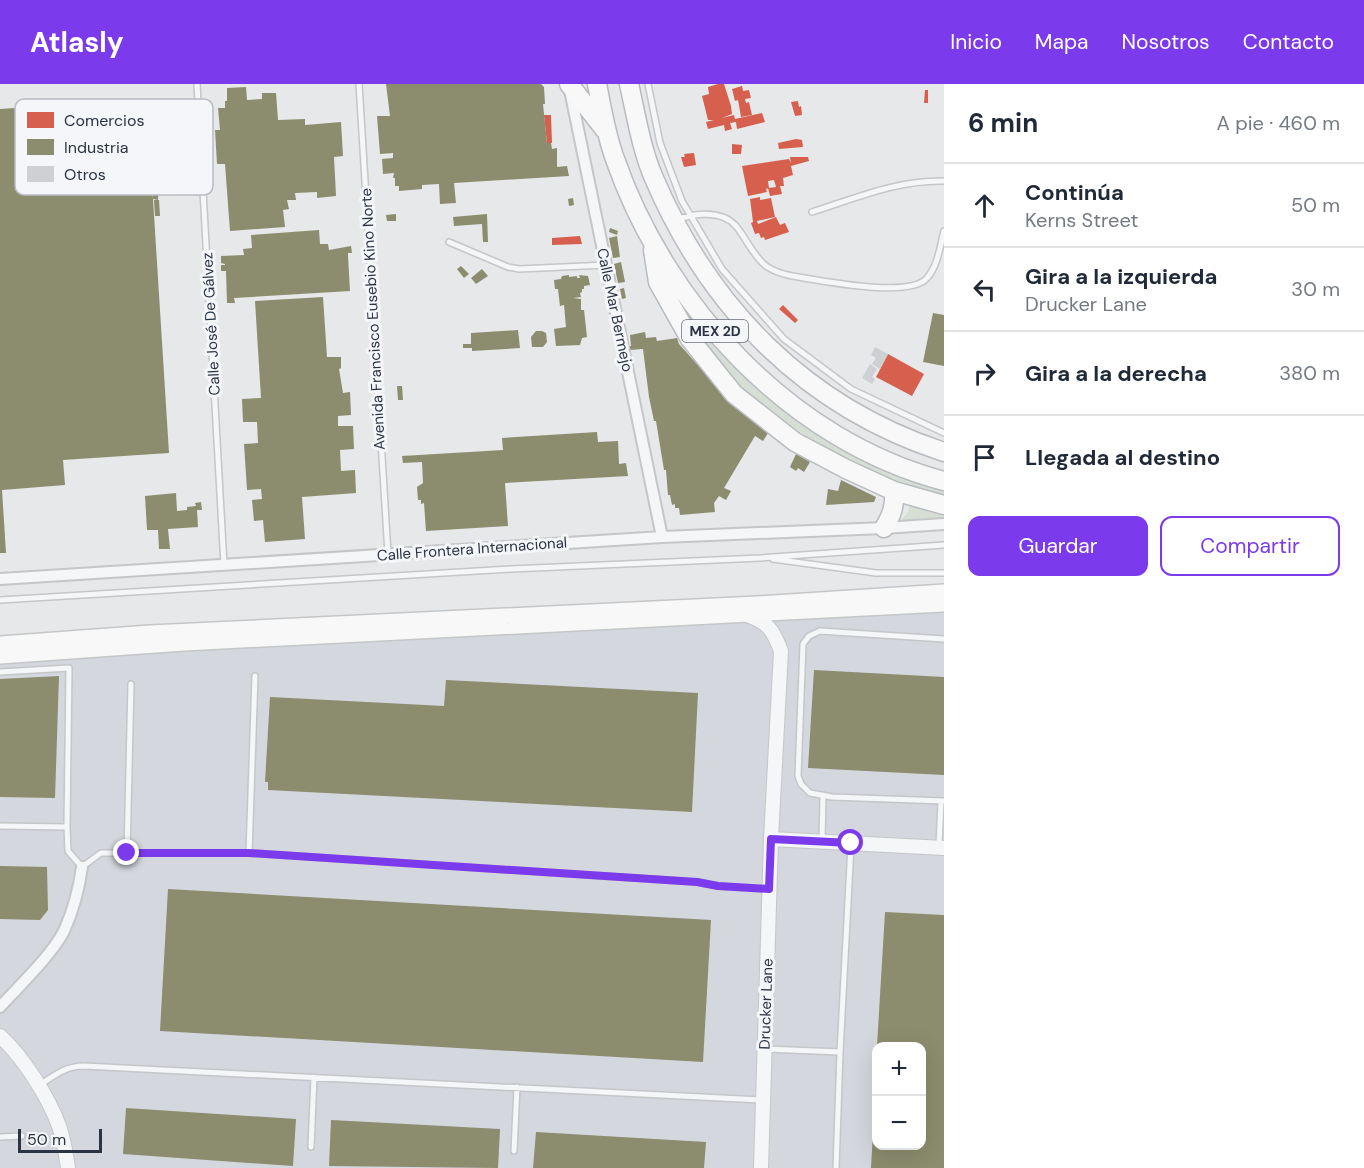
<!DOCTYPE html>
<html lang="es">
<head>
<meta charset="utf-8">
<style>
	:root { --surface:#fff; --page:#f2f2f3; --text:#1f2937; --muted:#747a83; --line:#e0e1e3; --accent:#7c3aed }
	body { margin:0; font-family:"DM Sans",sans-serif; background:var(--page); color:var(--text) }
	.controls { position:absolute; right:18px; bottom:18px; display:grid; overflow:hidden; border-radius:12px; box-shadow:0 6px 24px #0002 }
	.controls button { width:54px; height:54px; display:grid; place-items:center; padding:0; border:0; border-bottom:2px solid var(--line); background:var(--surface); color:var(--text); font:30px sans-serif }
	.scale { position:absolute; left:18px; bottom:15px; width:84px; box-sizing:border-box; padding-left:6px; border:3px solid #2b3445; border-top:0; font-size:16px; line-height:21px; white-space:nowrap; color:#2b3445; -webkit-text-stroke:4px #f4f6f9; paint-order:stroke }
	.stop { position:absolute; width:18px; height:18px; margin:-14px; border:4px solid #7c3aed; border-radius:50%; background:#fff }
	.stop.end { background:#7c3aed; border-color:#fff; box-shadow:0 2px 6px #0008 }
	.list { margin:0; padding:0; list-style:none }
	h2 { display:flex; justify-content:space-between; align-items:center; height:78px; margin:0; padding:0 24px; font-size:26px }
	h2 small { font-size:20px; font-weight:400; color:var(--muted) }
	.list li { display:grid; grid-template-columns:39px 1fr auto; gap:18px; align-items:center; box-sizing:border-box; height:84px; padding:0 24px; border-top:2px solid var(--line) }
	.list b { display:block; font-size:22px; white-space:nowrap }
	.list p { margin:0; font-size:20px; white-space:nowrap; color:var(--muted) }
	.list em { font-size:20px; font-style:normal; color:var(--muted) }
	.actions { display:flex; gap:12px; padding:18px 24px }
	.actions a { flex:1; padding:14px 0; border:2px solid var(--accent); border-radius:12px; text-align:center; font-size:21px; color:var(--accent) }
	.actions .main { background:var(--accent); color:#fff }
	.icon { flex:none; width:33px; height:33px; fill:none; stroke:currentColor; stroke-width:2; stroke-linecap:round; stroke-linejoin:round }
	.map { position:relative; flex:none; width:944px; height:1084px; overflow:hidden }
	header { display:flex; align-items:center; gap:36px; box-sizing:border-box; height:84px; padding:0 30px; background:var(--accent); color:#fff }
	header strong { font-size:28px }
	nav { display:flex; gap:33px; margin-inline-start:auto; font-size:21px }
	main { display:flex }
	aside { flex:1; background:var(--surface) }
	.map>svg:first-child { display:block }
	.built { fill:#d4d7dd; fill-rule:evenodd }
	.green { fill:#d6ded6 }
	.shops { fill:#d6604d }
	.industry { fill:#8c8c6e }
	.building { fill:#ced0d3 }
	.lines { fill:none; stroke-linecap:round; stroke-linejoin:round }
	.service-casing { stroke:#c4c6c8; stroke-width:8 }
	.minor-casing { stroke:#c4c6c8; stroke-width:14 }
	.tertiary-casing { stroke:#c4c6c8; stroke-width:16 }
	.secondary-casing { stroke:#c4c6c8; stroke-width:18 }
	.trunk-casing { stroke:#b8bbbf; stroke-width:21 }
	.service { stroke:#f5f6f7; stroke-width:5 }
	.minor { stroke:#f5f6f7; stroke-width:10 }
	.tertiary { stroke:#f5f6f7; stroke-width:14 }
	.secondary { stroke:#f8f8f8; stroke-width:15 }
	.trunk { stroke:#f8f8f8; stroke-width:18 }
	.route { stroke:#7c3aed; stroke-width:8 }
	.labels { text-anchor:middle; stroke-width:6; stroke-linejoin:round; paint-order:stroke }
	.shield { fill:#f4f6f9; stroke:#676e7b; stroke-width:1.5 }
	.shield-label { font-size:14px; font-weight:bold; fill:#2b3445 }
	.street-label { font-size:15px; fill:#2b3445; stroke:#f4f6f9 }
	.key { fill:#f4f6f9; stroke:#b8bcc3; stroke-width:1.5 }
	.key-label { font-size:16px; fill:#2b3445 }
</style>
</head>
<body>
<header>
<strong>Atlasly</strong>
<nav><a>Inicio</a><a>Mapa</a><a>Nosotros</a><a>Contacto</a></nav>
</header>
<main>
<div class="map">
<svg width="944" height="1084" viewBox="0 0 944 1084">
	<rect width="100%" height="100%" fill="#e6e8ea"/>
	<path class="built" d="M944 501V1084H0V555ZM876 962H922V1062H876Z"/>
	<path class="green" d="M662 189C677 213 693 239 712 260 776 330 852 382 944 407V413C871 395 816 363 758 316 738 300 717 284 702 262 687 239 675 213 662 189Z
		M911 415 944 424V434L901 437 908 428Z"/>
	<path class="shops" d="M718 0H724L731 22 732 30 722 34 734 31 735 35 762 29 765 38 737 45 736 38 730 39 732 45 725 47 724 41 708 45 706 38 714 36H708L702 12 709 10 708 3Z
		M742 2 743 7 749 6 751 14 745 15 746 19 749 18 752 31 741 33 738 16 735 17 732 5Z
		M925 6H928V19H924Z
		M798 17 799 23 801 22 802 31 795 32 791 18Z
		M544 31H551L552 59H547Z
		M796 55 802 56 803 63 779 65 778 59Z
		M732 60 742 61 741 70H732Z
		M694 69 696 81 684 83 681 73H685L684 70Z
		M790 73H808L809 77 791 82 793 91 783 94 784 102H780L782 110 770 112 768 104 776 103 774 96 768 97 769 104 766 105 767 108 748 112 742 82 789 75 791 79Z
		M760 113V116L771 114 775 133 757 137 758 140 776 133 780 141 785 139 789 148 765 156 764 153 761 154 759 149 755 150 751 139 753 138 750 115Z
		M580 152 582 160 552 161V154Z
		M783 221 798 236 795 239 779 225Z
		M888 270 924 290 912 312 876 293Z"/>
	<path class="industry" d="M386 0H541L544 3 545 20H543L547 59H551L552 65 557 64V83L567 82 569 92 454 99 456 119 440 120 439 100 422 101V105L399 107V102H395V94H393L394 89 383 90 382 75 393 74V69L380 70 377 32H390Z
		M246 3 247 16 262 15V9H276L278 36 305 35V41L341 38 343 72 334 73 336 112 317 114V108L295 109 296 116H287L289 125 283 126 285 143 230 147 225 80H217L215 46H220L218 24H225V17H227V4Z
		M146 15 147 20 158 19 159 23 167 22 172 26 171 44 159 45V58L171 57V64H169V67H171V73H169L172 75V81L169 86H162L156 84 157 93 151 94 153 115V100H159L158 116 153 115 169 369 63 376 65 401 2 406 6 469H0V25Z
		M573 114 574 121 569 122 568 115Z
		M154 116H159L160 132H155Z
		M396 130V137H387L386 131Z
		M487 130 488 158H483L482 140 454 142 453 133Z
		M610 144 618 147 617 151 609 148Z
		M319 146 320 160H328L329 166 351 162 352 169H348V172L350 207 234 214 235 219H227L226 187H221V181H225V180L221 179V172L244 171 243 165 252 164 251 151Z
		M617 152 620 173 613 174 609 154Z
		M621 178 625 198 618 199 614 180Z
		M461 182 469 190 464 194 457 185Z
		M482 185 488 192 476 200 471 194Z
		M569 191V193L577 192V194H580L579 191 588 192 590 201 584 202V205H582V208L580 209 581 213 573 214 581 215V226H584L587 253 582 254 580 261 556 262 554 245 566 243 564 221 560 222 558 205H555L554 196 561 195 562 192Z
		M624 204 626 214 622 215 620 205Z
		M323 213 327 273H341V284L339 285 343 309 350 308 351 331 338 332V342H353L354 365 340 366 341 387 355 386 356 409 302 413 305 455 265 458 263 436 254 437 252 416 262 415 261 405 247 406 244 360 258 359 257 338H243L242 315 261 314 255 217Z
		M933 229 944 231V282L923 278Z
		M518 246 520 264 472 267V264H463V260H471V249Z
		M536 247H542L546 249 547 258 543 263H532L531 253Z
		M645 248 646 254 656 253 657 257 677 254 679 260 721 307 768 349 763 357 755 352 724 404 731 407 726 416 719 412 714 419 715 428 680 431 679 424H675V420L672 421 670 411H668L666 386H664L656 337H654L649 313 643 265 630 266 629 262H631L630 251Z
		M397 302H402L403 316H398Z
		M597 348 598 358 618 357 619 380 626 379 628 392 505 399 508 442 426 447 424 419 421 420V416H418L417 403 423 399 422 378 403 379 402 372 503 366 502 354Z
		M796 370 810 378 804 388 798 384 796 387 790 383Z
		M841 396 876 413 874 418 826 421 828 405 838 407Z
		M176 409 177 427 187 426V423L196 422 195 419 201 418 202 426H197L198 443 168 445 170 465H159L158 446H147L145 412Z
		M814 586 944 593V691L808 684Z
		M59 592 55 714 0 713V595Z
		M446 596 698 609 692 728 268 706V698H265L270 613 444 622Z
		M0 782 47 783 48 826 40 836 0 835Z
		M168 805 711 836 703 978 160 947Z
		M885 828 944 831V1084H871L875 1010 876 1011V1062H922V962H877Z
		M126 1024 296 1035 293 1082 123 1070Z
		M331 1036 500 1045 498 1084 329 1082Z
		M536 1048 706 1058 704 1084H533Z"/>
	<path class="building" d="M875 263 888 270 880 285 872 280 876 274 871 271Z
		M870 280 877 285 872 293 875 295 872 300 862 294Z"/>
	<g class="lines">
		<g class="service-casing">
			<path id="service" d="M197 0 224 481
				M359 0 388 470
				M648 0 660 59 682 117 722 185 784 255 851 305 944 349
				M812 128C856 114 897 96 944 97
				M677 136C693 129 721 126 735 141 746 153 752 171 766 182 773 187 782 190 792 192 818 196 910 215 927 194 938 182 940 162 944 147
				M449 158 508 183 519 185 606 181
				M773 475 876 489H944
				M0 516 511 485 760 474 944 461
				M944 555 820 547 809 552 803 560 798 692 801 700 810 709 832 713 944 717
				M0 588 69 584 67 743
				M0 742 67 743 68 767 82 783 101 769H249L697 798 718 802 768 805
				M822 756 823 711
				M939 762 941 717
				M127 769 131 600
				M249 769 255 592
				M766 965 840 968 851 761
				M41 1000C55 991 66 982 84 982L761 1016
				M0 1053 22 1052
				M311 1063 314 993
				M514 1067 517 1003
				M836 1084 840 968"/>
		</g>
		<g class="minor-casing">
			<path id="minor" d="M570 6 662 453
				M0 495 662 453 884 444 944 440
				M0 923C19 902 51 872 64 847 73 827 79 805 82 783"/>
		</g>
		<g class="tertiary-casing">
			<path id="tertiary" d="M747 531C769 539 773 546 781 567L771 755 761 1084
				M771 755 944 764
				M0 952C23 973 48 1012 59 1042 64 1056 66 1070 68 1084"/>
		</g>
		<g class="secondary-casing">
			<path id="secondary" d="M0 560 150 549 757 520 944 508
				M0 572 184 559 944 520"/>
		</g>
		<g class="trunk-casing">
			<path id="trunk" d="M569 0 605 46
				M597 0C602 25 606 51 615 75 666 222 791 357 944 397
				M629 0C636 31 641 63 653 92 709 224 806 323 944 368
				M653 166 658 198 690 255 734 310 795 358 846 385 894 407 944 421
				M884 444C892 431 895 422 894 407"/>
		</g>
		<use href="#service" class="service"/>
		<use href="#minor" class="minor"/>
		<use href="#tertiary" class="tertiary"/>
		<use href="#secondary" class="secondary"/>
		<use href="#trunk" class="trunk"/>
	</g>
	<g class="lines">
		<path class="route" d="M127 769H249L697 798 718 802 769 805 771 755 851 759"/>
	</g>
	<g class="labels">
		<rect class="shield" x="682" y="236" width="66" height="22" rx="4.5"/>
		<g class="shield-label">
			<text x="715" y="252">MEX 2D</text>
		</g>
		<g class="street-label">
			<text transform="translate(615 226) rotate(78)" y="5">Calle Mar Bermejo</text>
			<text transform="translate(373 235) rotate(-93)" y="5">Avenida Francisco Eusebio Kino Norte</text>
			<text transform="translate(211 240) rotate(-93)" y="5">Calle José De Gálvez</text>
			<text transform="translate(472 465) rotate(-4)" y="5">Calle Frontera Internacional</text>
			<text transform="translate(766 920) rotate(-88)" y="5">Drucker Lane</text>
		</g>
	</g>
	<rect x="15" y="15" width="198" height="96" rx="9" class="key"/>
	<rect x="27" y="28" width="27" height="16" fill="#d6604d"/>
	<rect x="27" y="55" width="27" height="16" fill="#8c8c6e"/>
	<rect x="27" y="82" width="27" height="16" fill="#ced0d3"/>
	<g class="key-label">
		<text x="64" y="42">Comercios</text>
		<text x="64" y="69">Industria</text>
		<text x="64" y="96">Otros</text>
	</g>
</svg>
<div class="controls">
<button>+</button>
<button>−</button>
</div>
<div class="scale">50 m</div>
<div class="stop" style="left:851px;top:759px"></div>
<div class="stop end" style="left:127px;top:769px"></div>
</div>
<aside>
<h2>6 min<small>A pie · 460 m</small></h2>
<ul class="list">
<li><svg class="icon" aria-label="ahead" viewBox="0 0 24 24"><path d="M12 20V5M6 11l6-6 6 6"/></svg><div><b>Continúa</b><p>Kerns Street</p></div><em>50 m</em></li>
<li><svg class="icon" aria-label="left" viewBox="0 0 24 24"><path d="M17 20v-9H6M10 6l-5 5 5 5"/></svg><div><b>Gira a la izquierda</b><p>Drucker Lane</p></div><em>30 m</em></li>
<li><svg class="icon" aria-label="right" viewBox="0 0 24 24"><path d="M7 20v-9h11M14 6l5 5-5 5"/></svg><div><b>Gira a la derecha</b></div><em>380 m</em></li>
<li><svg class="icon" aria-label="arrive" viewBox="0 0 24 24"><path d="M6 21V4h12l-3 4 3 4H6"/></svg><div><b>Llegada al destino</b></div></li>
</ul>
<div class="actions"><a class="main">Guardar</a><a>Compartir</a></div>
</aside>
</main>
</body>
</html>
